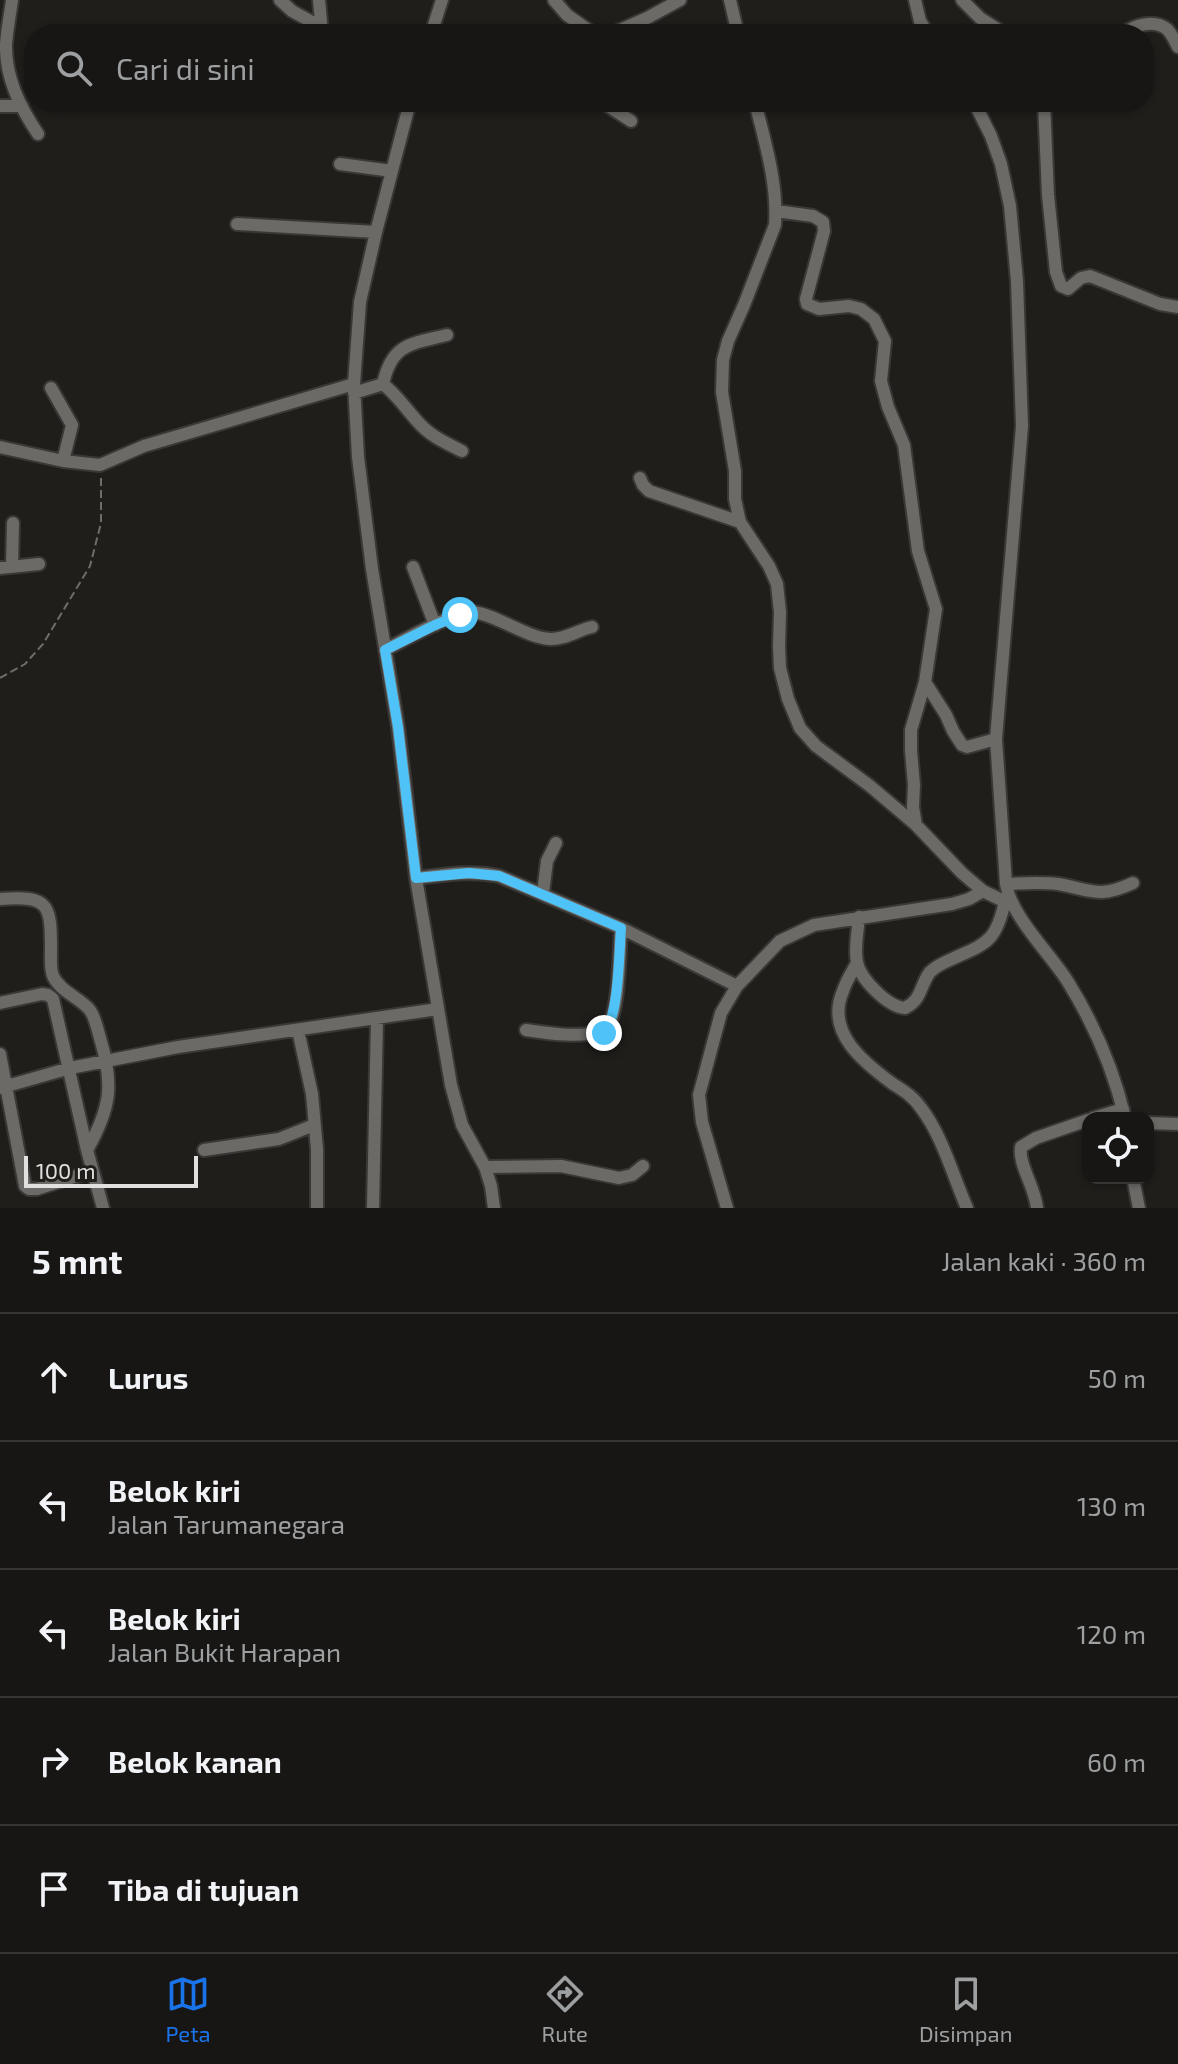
<!DOCTYPE html>
<html lang="id">
<head>
<meta charset="utf-8">
<style>
	:root { --surface:#171614; --page:#242322; --text:#f1f3f6; --muted:#9e9fa0; --line:#363534; --accent:#1a73e8 }
	body { margin:0; font-family:"Exo 2",sans-serif; background:var(--page); color:var(--text) }
	.controls { position:absolute; right:24px; bottom:24px; display:grid; overflow:hidden; border-radius:16px; box-shadow:0 2px 6px #0004 }
	.controls button { width:72px; height:72px; display:grid; place-items:center; padding:0; border:0; border-bottom:2px solid var(--line); background:var(--surface); color:var(--text); font:40px sans-serif }
	.scale { position:absolute; left:24px; bottom:20px; width:174px; box-sizing:border-box; padding-left:8px; border:4px solid #e1e0de; border-top:0; font-size:22px; line-height:28px; white-space:nowrap; color:#e1e0de; -webkit-text-stroke:6px #1f1e1b; paint-order:stroke }
	.stop { position:absolute; width:24px; height:24px; margin:-18px; border:6px solid #4fc3f7; border-radius:50%; background:#fff }
	.stop.end { background:#4fc3f7; border-color:#fff; box-shadow:0 2px 8px #0008 }
	.list { margin:0; padding:0; list-style:none }
	h2 { display:flex; justify-content:space-between; align-items:center; height:104px; margin:0; padding:0 32px; font-size:34px }
	h2 small { font-size:26px; font-weight:400; color:var(--muted) }
	.list li { display:grid; grid-template-columns:52px 1fr auto; gap:24px; align-items:center; box-sizing:border-box; height:128px; padding:0 32px; border-top:2px solid var(--line) }
	.list b { display:block; font-size:30px; white-space:nowrap }
	.list p { margin:0; font-size:26px; white-space:nowrap; color:var(--muted) }
	.list em { font-size:26px; font-style:normal; color:var(--muted) }
	.icon { flex:none; width:44px; height:44px; fill:none; stroke:currentColor; stroke-width:2; stroke-linecap:round; stroke-linejoin:round }
	.map { position:relative; flex:none; width:1178px; height:1208px; overflow:hidden }
	.search { position:absolute; background:var(--surface); box-shadow:0 2px 6px #0004; left:24px; right:24px; top:24px; height:88px; display:flex; align-items:center; gap:20px; box-sizing:border-box; padding:0 28px; border-radius:32px; color:var(--muted); font-size:30px }
	.sheet { height:744px; background:var(--surface) }
	nav { display:flex; justify-content:space-around; align-items:center; box-sizing:border-box; height:112px; border-top:2px solid var(--line); background:var(--surface); font-size:22px; color:var(--muted) }
	nav a { display:grid; justify-items:center; gap:4px }
	nav .on { color:var(--accent) }
	.map>svg:first-child { display:block }
	.lines { fill:none; stroke-linecap:round; stroke-linejoin:round }
	.minor-casing { stroke:#393836; stroke-width:16 }
	.path { stroke:#6e6d6a; stroke-width:2; stroke-dasharray:8 4; stroke-linecap:butt }
	.minor { stroke:#6c6a67; stroke-width:12 }
	.route { stroke:#4fc3f7; stroke-width:10 }
</style>
</head>
<body>
<div class="map">
<svg width="1178" height="1208" viewBox="0 0 1178 1208">
	<rect width="100%" height="100%" fill="#1f1e1b"/>
	<g class="lines">
		<g class="minor-casing">
			<path id="minor" d="M12 0C10 15 7 30 6 44 5 77 20 107 38 134
				M280 0 292 11 321 27
				M319 0 322 33
				M554 0 567 15 594 34
				M730 0 738 34
				M915 0 920 21 928 34
				M962 0 980 18 1005 34
				M431 34 442 0
				M611 34 647 18 680 0
				M1123 34C1134 25 1154 19 1167 29 1172 34 1175 41 1178 47
				M410 102 376 232 360 302 354 384 358 457 372 569 398 727 416 878 451 1085 462 1125 485 1167 491 1186 494 1208
				M602 102 631 121
				M755 102C765 142 778 184 775 225L744 305 728 341 723 360 722 392 735 471V499L740 522 769 566 777 584 780 612 779 646 780 668 788 699 800 728 816 746 870 786 916 825 962 873 983 891 1012 905
				M974 102 991 136 1001 164 1010 206 1017 281 1022 426 996 739 1006 884C1012 918 1050 953 1068 982 1094 1024 1114 1071 1125 1118
				M1044 102 1048 195 1056 272 1061 286 1068 289 1081 278 1090 276 1160 304 1178 307
				M0 106H22
				M340 164 392 171
				M776 211 813 216 823 222 824 231 806 299 807 304 819 309 849 306 861 309 874 319 885 341 881 381 888 407 904 445 918 551 936 609 925 682 911 730V751L914 785 913 807 916 825
				M237 224 376 232
				M383 384C397 395 406 409 418 422 430 436 446 443 462 451
				M51 388 72 425 63 461
				M354 393 383 384C392 343 411 344 447 335
				M0 447 63 461 100 465 144 446 354 384
				M640 478 643 485 649 491 740 522
				M12 567 13 523
				M413 567 435 625
				M0 568 39 564
				M385 650C402 641 456 611 472 612 496 614 524 637 550 639 564 640 578 630 592 627
				M925 682 946 715 953 731 962 745 967 747 996 739
				M416 878C444 875 472 870 499 876L621 928 737 986
				M1006 884C1023 883 1041 882 1058 884 1092 890 1098 899 1133 883
				M543 893 547 861 556 843
				M0 899C50 895 51 905 51 951 51 959 50 968 53 976 60 991 78 997 89 1009 95 1016 97 1028 100 1038 114 1084 111 1108 87 1150
				M859 917C858 931 854 948 857 962 860 979 888 1007 905 1008 922 1000 920 985 930 972 936 966 945 962 952 959 987 943 996 942 1005 901
				M857 963C852 972 846 981 843 991 825 1032 863 1062 893 1084 904 1091 914 1097 921 1108 942 1135 953 1176 967 1208
				M0 1003 42 994 48 995 53 999 87 1150 103 1208
				M298 1030 312 1094 317 1149V1208
				M526 1030C552 1034 579 1038 606 1031 620 1010 619 954 621 928
				M0 1054 25 1186 29 1189H37L92 1171
				M0 1088 70 1068 178 1047 438 1009
				M1093 1118 1123 1109
				M1148 1123 1178 1124
				M204 1150 279 1139 314 1125
				M485 1167 561 1166 619 1178 632 1175 643 1166
				M1133 1178 1139 1208
				M373 1208 377 1019
				M727 1208 702 1122 699 1095 721 1013 737 986 780 941 814 925 952 904 969 899 983 891
				M1037 1208C1035 1187 1018 1164 1021 1147L1036 1138 1088 1120"/>
		</g>
		<path class="path" d="M0 678 25 664 43 644 90 566 101 523V475"/>
		<use href="#minor" class="minor"/>
	</g>
	<g class="lines">
		<path class="route" d="M460 615 435 625 385 650 398 727 416 878 469 873 499 876 621 928C619 952 619 1017 604 1033"/>
	</g>
</svg>
<div class="controls">
<button><svg class="icon" aria-label="locate" viewBox="0 0 24 24"><circle cx="12" cy="12" r="6"/><path d="M12 2v4M12 18v4M2 12h4M18 12h4"/></svg></button>
</div>
<div class="scale">100 m</div>
<div class="stop" style="left:460px;top:615px"></div>
<div class="stop end" style="left:604px;top:1033px"></div>
<div class="search"><svg class="icon" aria-label="search" viewBox="0 0 24 24"><circle cx="10" cy="10" r="6"/><path d="M15 15l6 6"/></svg>Cari di sini</div>
</div>
<section class="sheet">
<h2>5 mnt<small>Jalan kaki · 360 m</small></h2>
<ul class="list">
<li><svg class="icon" aria-label="ahead" viewBox="0 0 24 24"><path d="M12 20V5M6 11l6-6 6 6"/></svg><div><b>Lurus</b></div><em>50 m</em></li>
<li><svg class="icon" aria-label="left" viewBox="0 0 24 24"><path d="M17 20v-9H6M10 6l-5 5 5 5"/></svg><div><b>Belok kiri</b><p>Jalan Tarumanegara</p></div><em>130 m</em></li>
<li><svg class="icon" aria-label="left" viewBox="0 0 24 24"><path d="M17 20v-9H6M10 6l-5 5 5 5"/></svg><div><b>Belok kiri</b><p>Jalan Bukit Harapan</p></div><em>120 m</em></li>
<li><svg class="icon" aria-label="right" viewBox="0 0 24 24"><path d="M7 20v-9h11M14 6l5 5-5 5"/></svg><div><b>Belok kanan</b></div><em>60 m</em></li>
<li><svg class="icon" aria-label="arrive" viewBox="0 0 24 24"><path d="M6 21V4h12l-3 4 3 4H6"/></svg><div><b>Tiba di tujuan</b></div></li>
</ul>
</section>
<nav>
<a class="on"><svg class="icon" aria-label="map" viewBox="0 0 24 24"><path d="M3 6l6-2 6 2 6-2v14l-6 2-6-2-6 2zM9 4v14M15 6v14"/></svg>Peta</a>
<a><svg class="icon" aria-label="directions" viewBox="0 0 24 24"><path d="M12 3l9 9-9 9-9-9zM9 14v-3h6M13 9l2 2-2 2"/></svg>Rute</a>
<a><svg class="icon" aria-label="saved" viewBox="0 0 24 24"><path d="M7 4h10v16l-5-4-5 4z"/></svg>Disimpan</a>
</nav>
</body>
</html>
